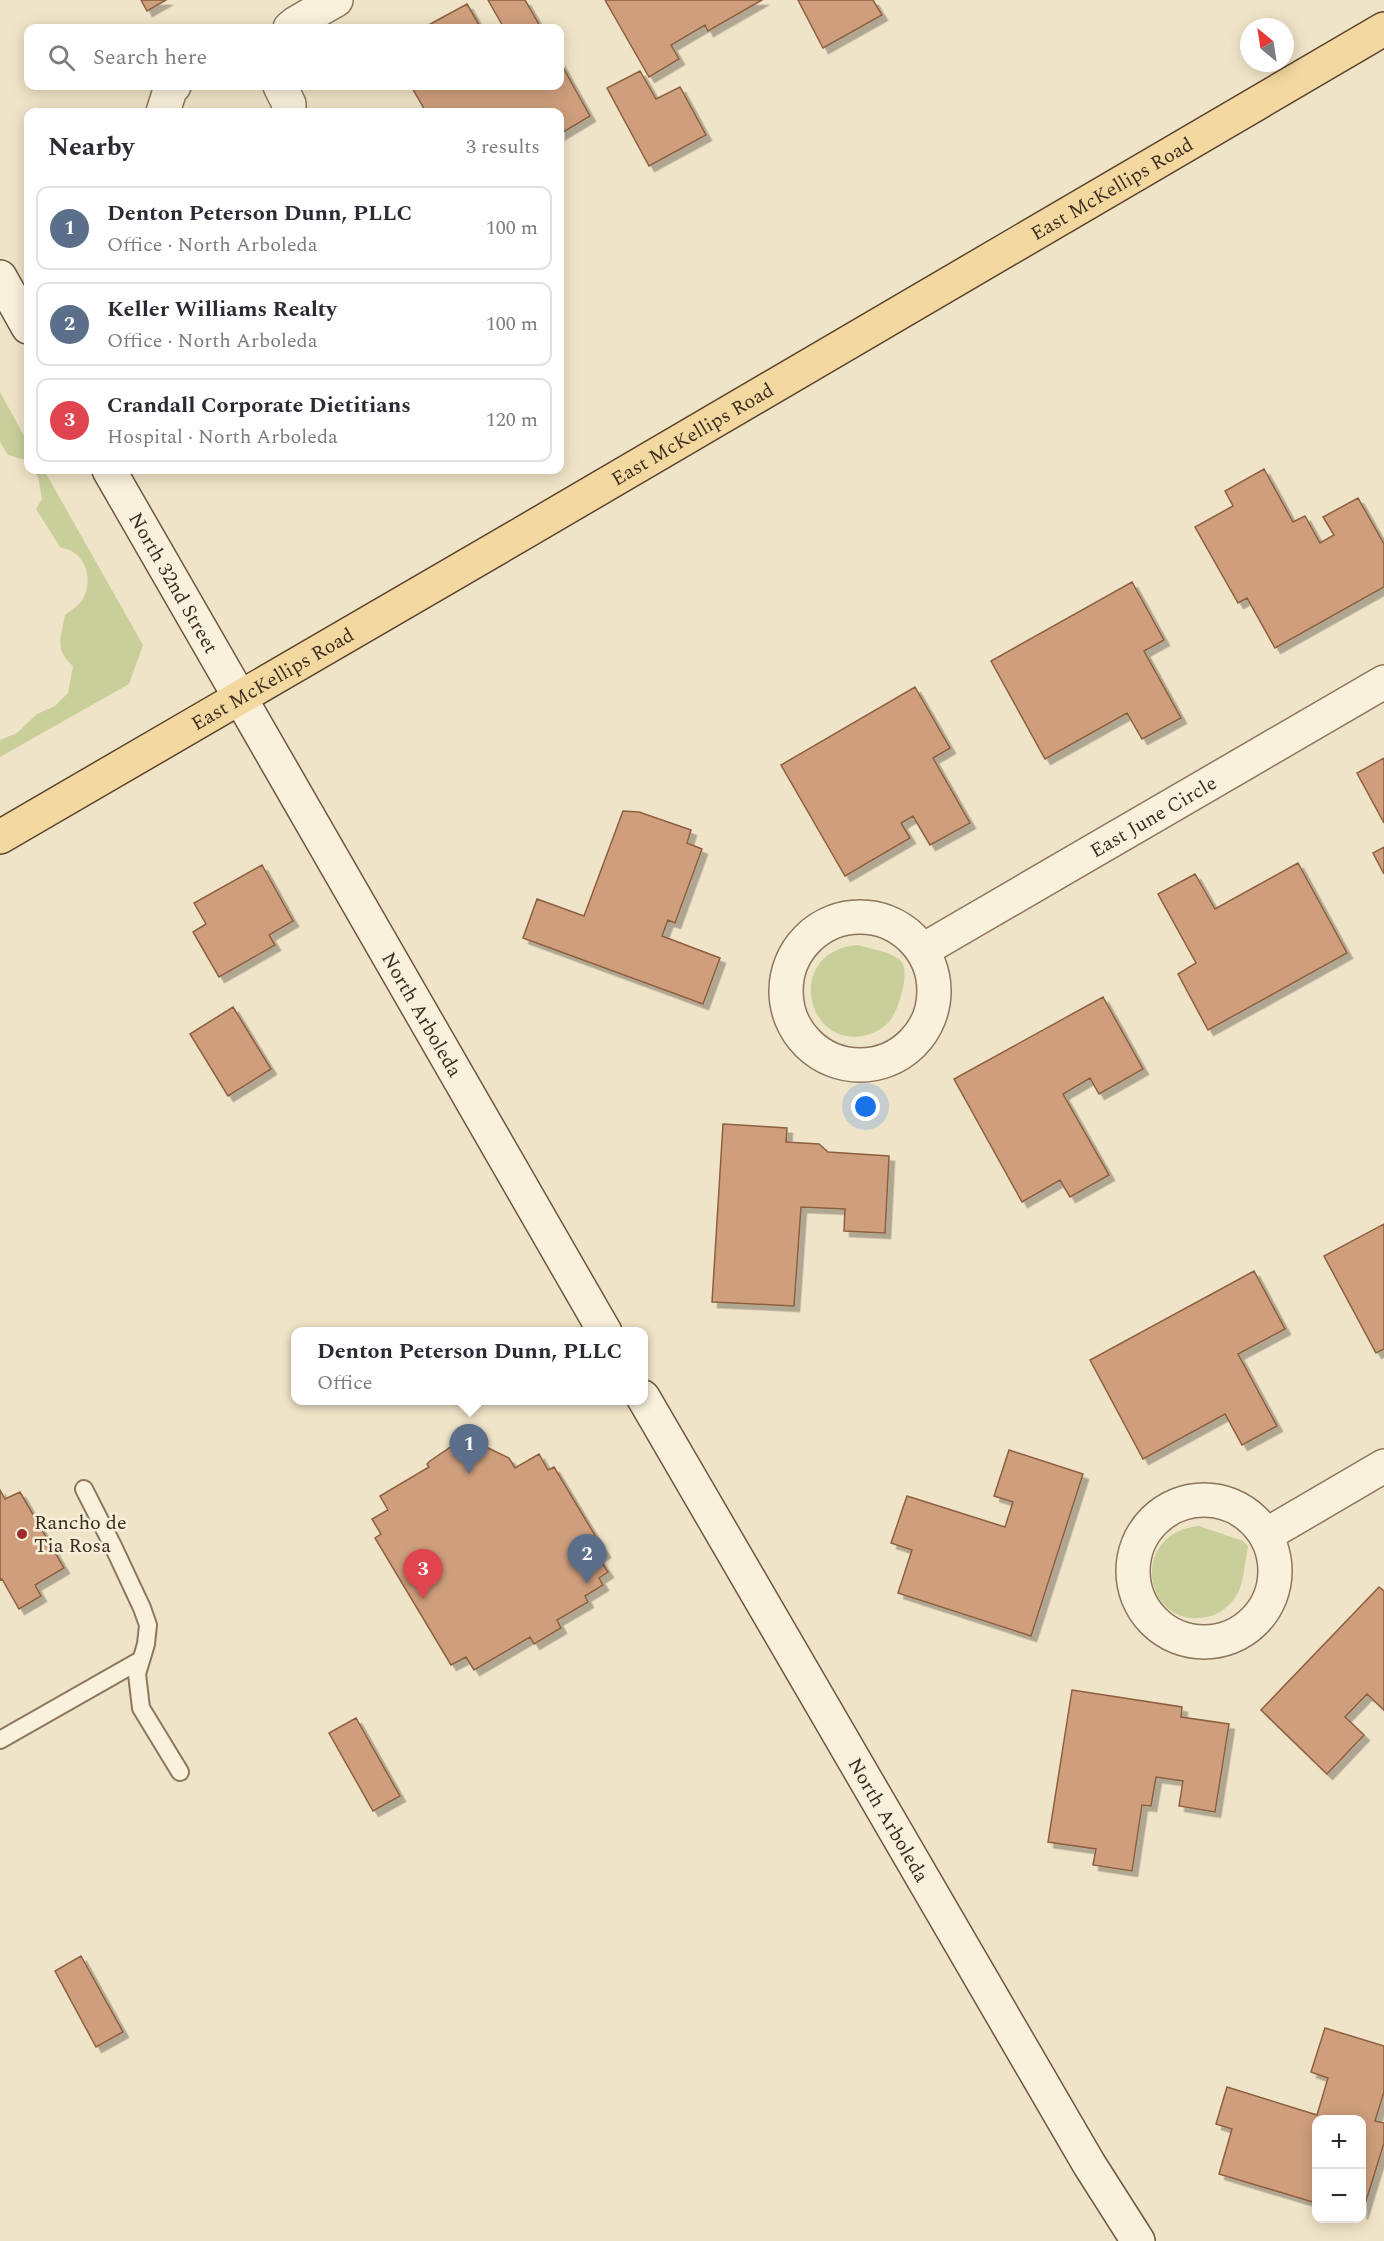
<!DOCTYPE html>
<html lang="en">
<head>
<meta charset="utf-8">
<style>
	:root { --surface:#fff; --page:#f2f2f3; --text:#2b2b33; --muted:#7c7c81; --line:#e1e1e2; --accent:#9e2a2b }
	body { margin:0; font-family:Spectral,serif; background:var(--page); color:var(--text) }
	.controls { position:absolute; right:18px; bottom:18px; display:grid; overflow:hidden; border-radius:12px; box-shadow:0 3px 15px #0003 }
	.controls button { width:54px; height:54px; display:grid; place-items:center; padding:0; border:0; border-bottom:2px solid var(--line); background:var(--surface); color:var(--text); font:30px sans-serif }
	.compass { position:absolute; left:1240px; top:18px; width:54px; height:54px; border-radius:50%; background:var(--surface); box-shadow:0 3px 15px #0003; rotate:330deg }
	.you { position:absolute; left:866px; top:1107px; width:21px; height:21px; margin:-15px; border:4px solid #fff; border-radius:50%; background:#1a73e8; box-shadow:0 0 0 9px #1a73e833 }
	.badge { display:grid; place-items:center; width:39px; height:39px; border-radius:50%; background:var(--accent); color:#fff; font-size:20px; font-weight:700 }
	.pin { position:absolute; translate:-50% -50px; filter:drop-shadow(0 2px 3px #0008) }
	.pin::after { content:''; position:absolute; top:32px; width:21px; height:18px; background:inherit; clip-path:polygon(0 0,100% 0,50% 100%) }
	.popup { position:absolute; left:291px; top:1327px; width:357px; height:78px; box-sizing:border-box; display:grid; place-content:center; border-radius:12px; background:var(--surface); filter:drop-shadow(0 2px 4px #0005); font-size:20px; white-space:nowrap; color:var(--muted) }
	.popup b { font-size:22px; color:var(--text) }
	.popup::after { content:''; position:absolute; left:50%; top:100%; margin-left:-12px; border:12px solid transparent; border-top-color:var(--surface) }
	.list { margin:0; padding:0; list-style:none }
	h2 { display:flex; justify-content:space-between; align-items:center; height:78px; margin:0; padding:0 24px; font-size:26px }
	h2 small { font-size:20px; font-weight:400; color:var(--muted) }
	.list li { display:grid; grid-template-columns:39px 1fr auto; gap:18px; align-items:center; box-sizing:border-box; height:84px; margin:0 12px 12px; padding:0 12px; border:2px solid var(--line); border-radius:12px }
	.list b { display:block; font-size:22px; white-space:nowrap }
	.list p { margin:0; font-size:20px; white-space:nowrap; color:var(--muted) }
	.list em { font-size:20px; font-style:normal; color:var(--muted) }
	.icon { flex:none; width:33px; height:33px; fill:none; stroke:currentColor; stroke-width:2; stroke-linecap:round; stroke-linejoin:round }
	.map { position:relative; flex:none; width:1384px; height:2241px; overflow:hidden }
	.search { position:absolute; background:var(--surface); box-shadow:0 3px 15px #0003; left:24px; top:24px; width:540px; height:66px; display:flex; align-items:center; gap:15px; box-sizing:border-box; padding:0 21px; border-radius:12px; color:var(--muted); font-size:22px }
	.panel { position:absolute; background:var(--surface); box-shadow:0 3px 15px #0003; left:24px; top:108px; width:540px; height:366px; border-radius:12px }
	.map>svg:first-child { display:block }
	.green { fill:#c9cf9b }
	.building { fill:#cf9f7d; stroke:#8d5f41; stroke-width:1.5; filter:url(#shadow) }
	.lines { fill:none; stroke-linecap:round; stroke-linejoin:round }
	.lane-casing { stroke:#8d765c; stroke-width:20 }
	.street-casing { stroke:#8d765c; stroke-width:36 }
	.secondary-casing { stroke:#6f573f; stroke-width:36 }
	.primary-casing { stroke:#5b4430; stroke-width:36 }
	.lane { stroke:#faf1dc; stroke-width:16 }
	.street { stroke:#faf1dc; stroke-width:33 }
	.secondary { stroke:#faf1dc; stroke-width:33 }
	.primary { stroke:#f3d9a0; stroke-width:33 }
	.poi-dot { fill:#9e2a2b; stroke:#f7eed8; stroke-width:2 }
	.labels { text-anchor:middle; stroke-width:5; stroke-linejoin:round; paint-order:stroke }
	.street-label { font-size:20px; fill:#3d2e20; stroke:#f7eed8 }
	.poi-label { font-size:20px; fill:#3d2e20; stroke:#f7eed8; text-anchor:start }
</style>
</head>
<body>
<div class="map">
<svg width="1384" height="2241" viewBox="0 0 1384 2241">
	<defs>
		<filter id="shadow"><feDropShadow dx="5.5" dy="5.5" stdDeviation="0" flood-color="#0004"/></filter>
	</defs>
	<rect width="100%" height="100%" fill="#f0e4c8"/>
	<path class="green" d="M0 392 28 443V465L25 460 8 455 0 442Z
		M32 470H44L143 645 129 684 0 757V740L17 733 37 714 55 706 68 693 73 666C54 650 61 638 65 615 70 611 76 607 80 603 92 588 90 563 73 552 70 549 64 549 60 547L36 509 42 499 38 477Z
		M858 945C871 949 892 952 901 961 911 972 898 1012 889 1022 881 1030 873 1034 862 1036 805 1046 785 951 858 945Z
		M1199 1526 1243 1541 1248 1546 1247 1552C1245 1563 1244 1577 1240 1588 1236 1600 1224 1612 1211 1616 1144 1634 1126 1533 1199 1526Z"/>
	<path class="building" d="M141 0H166L147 11Z
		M488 0H525L541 28H504Z
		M605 0H762L708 31 705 25 671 45 679 59 649 77Z
		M798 0H873L882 15 823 48Z
		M467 4 481 28H423Z
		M560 62 590 116 560 134V112H426L411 86H560Z
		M640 71 656 99 680 87 706 135 649 166 607 88Z
		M1264 469 1293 522 1305 516 1320 543 1334 535 1323 517 1358 498 1384 544V587L1275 648 1247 598 1238 603 1195 527 1233 506 1225 491Z
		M1132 582 1164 640 1144 651 1181 718 1142 739 1127 713 1045 759 991 661Z
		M915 687 950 748 933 758 970 823 930 845 913 816 901 823 910 838 845 876 781 765Z
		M1384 758V823L1357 773Z
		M623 811 639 812 691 830 687 843 702 849 675 923 668 920 662 936 720 958 703 1004 523 938 537 899 584 916Z
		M1384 847V874L1373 853Z
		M1298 863 1347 953 1208 1030 1178 974 1196 963 1158 894 1195 874 1215 909Z
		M262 865 293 921 269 935 275 945 219 977 193 932 206 924 194 903Z
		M1103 997 1143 1069 1099 1094 1090 1078 1063 1094 1109 1175 1070 1197 1060 1180 1022 1202 954 1079Z
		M233 1007 271 1069 228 1096 190 1034Z
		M723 1124 787 1128 786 1142 819 1144 828 1152 889 1156 885 1233 844 1231 845 1209 801 1207 794 1306 712 1302Z
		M1384 1224V1349L1376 1353 1324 1256Z
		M1254 1271 1285 1329 1238 1354 1277 1426 1242 1445 1225 1414 1143 1459 1090 1360Z
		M461 1444 482 1445 509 1458 515 1468 539 1454 548 1470 554 1467 605 1552 598 1557 608 1572 599 1578 603 1585 585 1596 588 1602 557 1620 561 1628 534 1644 530 1637 474 1670 466 1657 451 1665 375 1538 381 1534 372 1519 388 1510 380 1496 429 1467 427 1464 430 1461 452 1446Z
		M1009 1450 1083 1474 1031 1636 898 1593 912 1550 891 1543 907 1496 1005 1527 1013 1502 994 1496Z
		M0 1490 5 1499 20 1492 64 1568 35 1585 41 1596 19 1609 2 1579 0 1580Z
		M1379 1587 1384 1591V1710L1367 1694 1345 1717 1364 1735 1327 1774 1261 1710Z
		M1072 1690 1182 1707 1181 1717 1229 1724 1215 1812 1179 1806 1183 1781 1156 1777 1151 1806 1142 1805 1132 1871 1093 1865 1096 1849 1048 1842Z
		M356 1718 400 1796 373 1811 329 1733Z
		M81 1956 123 2032 96 2047 55 1971Z
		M1325 2028 1384 2046V2092L1375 2121 1384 2123V2143L1362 2214V2120H1316V2203L1219 2174 1232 2129 1216 2124 1227 2087 1317 2115 1328 2078 1311 2072Z"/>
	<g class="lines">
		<g class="lane-casing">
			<path id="lane" d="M84 1489 113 1546 142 1608 148 1625 146 1644 137 1674 141 1708 180 1772
				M0 1740 139 1661"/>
		</g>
		<g class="street-casing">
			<g id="street">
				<path d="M290 28 296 23 336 0"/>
				<path d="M280 86 289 104V112"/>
				<path d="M163 112 170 90 174 86"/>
				<circle cx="860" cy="991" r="74"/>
				<path id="s1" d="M923 950 1384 682"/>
				<circle cx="1204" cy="1571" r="71"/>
				<path d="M1266 1535 1384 1466"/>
			</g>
		</g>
		<g class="secondary-casing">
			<g id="secondary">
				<path d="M0 277 28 327"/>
				<path id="s2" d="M109 470 605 1332"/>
				<path id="s3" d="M643 1397 1089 2164 1138 2241"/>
			</g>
		</g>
		<g class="primary-casing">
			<g id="primary">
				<path id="s4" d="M0 837 523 533 1384 29"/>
			</g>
		</g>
		<use href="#lane" class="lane"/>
		<use href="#street" class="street"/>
		<use href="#secondary" class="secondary"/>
		<use href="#primary" class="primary"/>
	</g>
	<circle class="poi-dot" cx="22" cy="1534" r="6"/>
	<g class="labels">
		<g class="street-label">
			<text dy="7" stroke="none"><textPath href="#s4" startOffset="1287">East McKellips Road</textPath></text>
			<text dy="7" stroke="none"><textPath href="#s4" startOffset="801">East McKellips Road</textPath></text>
			<text dy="7" stroke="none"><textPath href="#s2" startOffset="130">North 32nd Street</textPath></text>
			<text dy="7" stroke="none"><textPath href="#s4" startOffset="315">East McKellips Road</textPath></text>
			<text dy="7" stroke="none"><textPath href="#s1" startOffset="266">East June Circle</textPath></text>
			<text dy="7" stroke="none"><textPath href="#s2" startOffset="628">North Arboleda</textPath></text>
			<text dy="7" stroke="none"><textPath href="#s3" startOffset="489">North Arboleda</textPath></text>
		</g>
		<g class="poi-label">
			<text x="34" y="1529">Rancho de<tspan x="34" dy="23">Tia Rosa</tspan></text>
		</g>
	</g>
</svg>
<div class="controls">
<button>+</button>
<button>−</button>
</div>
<svg class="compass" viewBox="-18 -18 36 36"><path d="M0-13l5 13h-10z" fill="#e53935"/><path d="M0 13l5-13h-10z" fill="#7c7c81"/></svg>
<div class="you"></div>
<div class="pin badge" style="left:469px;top:1474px;background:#5c6f8a">1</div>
<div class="popup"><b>Denton Peterson Dunn, PLLC</b>Office</div>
<div class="pin badge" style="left:587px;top:1584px;background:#5c6f8a">2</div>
<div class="pin badge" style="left:423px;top:1599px;background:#e0444e">3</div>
<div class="search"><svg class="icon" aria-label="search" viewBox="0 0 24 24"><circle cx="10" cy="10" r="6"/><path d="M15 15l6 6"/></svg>Search here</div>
<section class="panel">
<h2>Nearby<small>3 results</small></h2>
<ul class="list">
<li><span class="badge" style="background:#5c6f8a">1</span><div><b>Denton Peterson Dunn, PLLC</b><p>Office · North Arboleda</p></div><em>100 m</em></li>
<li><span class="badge" style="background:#5c6f8a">2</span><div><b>Keller Williams Realty</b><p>Office · North Arboleda</p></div><em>100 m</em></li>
<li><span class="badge" style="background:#e0444e">3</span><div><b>Crandall Corporate Dietitians</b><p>Hospital · North Arboleda</p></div><em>120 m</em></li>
</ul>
</section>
</div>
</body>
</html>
